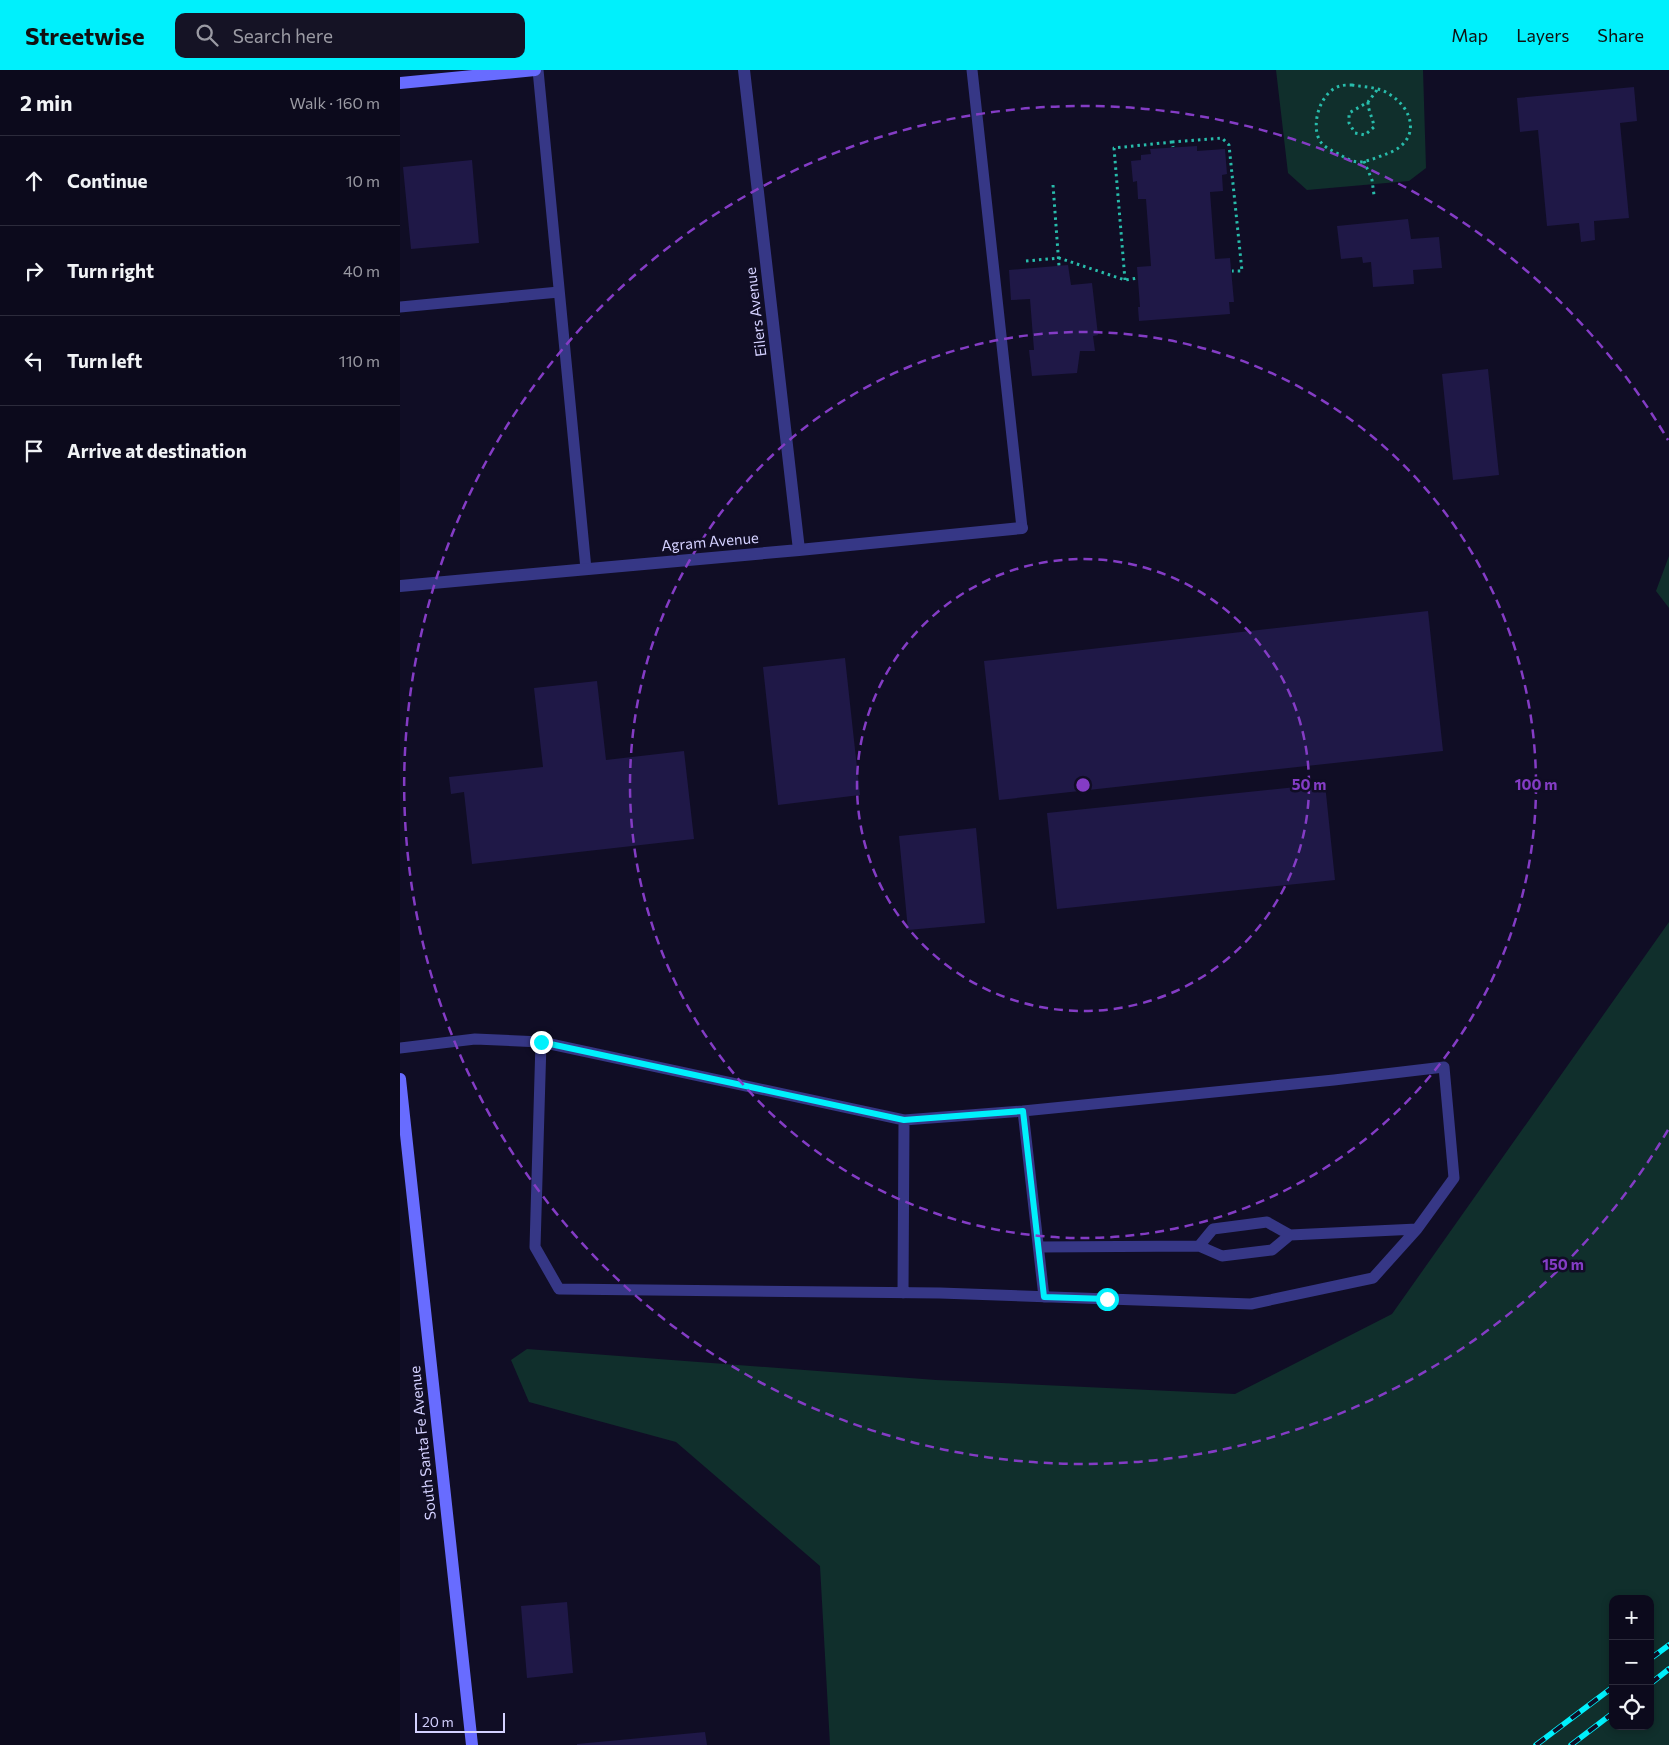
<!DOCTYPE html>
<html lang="en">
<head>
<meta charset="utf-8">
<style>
	:root { --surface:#0c0a1c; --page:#151325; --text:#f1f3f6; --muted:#9a9aa3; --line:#2c2b3b; --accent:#00f0fc }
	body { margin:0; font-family:Commissioner,sans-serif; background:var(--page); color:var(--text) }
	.controls { position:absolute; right:15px; bottom:15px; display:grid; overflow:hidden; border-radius:10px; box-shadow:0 2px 8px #0003 }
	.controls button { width:45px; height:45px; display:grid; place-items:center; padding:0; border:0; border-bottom:1px solid var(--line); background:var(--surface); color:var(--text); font:25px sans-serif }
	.scale { position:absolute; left:15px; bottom:12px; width:90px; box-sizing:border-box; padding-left:5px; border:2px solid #d4d1ff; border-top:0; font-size:14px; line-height:18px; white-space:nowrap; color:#d4d1ff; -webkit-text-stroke:4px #100d25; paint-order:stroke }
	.stop { position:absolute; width:15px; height:15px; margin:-11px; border:4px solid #00f0fc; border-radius:50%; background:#fff }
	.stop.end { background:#00f0fc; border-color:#fff; box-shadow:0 1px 5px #0008 }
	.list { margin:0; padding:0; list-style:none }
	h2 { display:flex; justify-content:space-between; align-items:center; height:65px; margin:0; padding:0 20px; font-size:21px }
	h2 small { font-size:16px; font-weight:400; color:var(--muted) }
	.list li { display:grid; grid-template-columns:32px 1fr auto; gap:15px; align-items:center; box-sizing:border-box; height:90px; padding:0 20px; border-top:1px solid var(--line) }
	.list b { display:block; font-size:19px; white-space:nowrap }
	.list em { font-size:16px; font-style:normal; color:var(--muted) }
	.icon { flex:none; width:28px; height:28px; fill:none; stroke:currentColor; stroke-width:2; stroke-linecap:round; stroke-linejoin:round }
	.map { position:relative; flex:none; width:1269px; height:1675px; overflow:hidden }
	header { display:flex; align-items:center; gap:30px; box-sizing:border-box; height:70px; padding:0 25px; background:var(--accent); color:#111 }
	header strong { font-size:24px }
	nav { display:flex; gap:28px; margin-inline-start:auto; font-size:18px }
	.search { width:350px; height:45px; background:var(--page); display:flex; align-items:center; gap:12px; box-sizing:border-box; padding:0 18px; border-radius:10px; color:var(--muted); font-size:19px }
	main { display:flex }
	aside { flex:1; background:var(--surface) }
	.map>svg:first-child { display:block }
	.green { fill:#102f2c; fill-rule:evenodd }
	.building { fill:#1f1847 }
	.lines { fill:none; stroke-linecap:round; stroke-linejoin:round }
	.path { stroke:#28bcab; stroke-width:3; stroke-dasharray:2.5 4; stroke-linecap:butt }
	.lane { stroke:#363786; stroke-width:11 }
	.street { stroke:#363786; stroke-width:12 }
	.secondary { stroke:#686cff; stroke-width:12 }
	.rail-casing { stroke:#00f0fc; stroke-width:5.5 }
	.rail { stroke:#100d25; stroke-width:4; stroke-dasharray:11; stroke-linecap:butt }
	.route { stroke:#00f0fc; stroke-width:6 }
	.ring { fill:none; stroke:#843cc5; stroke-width:2.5; stroke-dasharray:9 6 }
	.labels { text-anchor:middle; stroke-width:5; stroke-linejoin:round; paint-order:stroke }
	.street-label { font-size:15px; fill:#d4d1ff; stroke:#100d25 }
	.centre { fill:#843cc5; stroke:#100d25; stroke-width:2.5 }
	.ring-label { font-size:15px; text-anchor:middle; font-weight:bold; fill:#843cc5; stroke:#100d25; stroke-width:5; stroke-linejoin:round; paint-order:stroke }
</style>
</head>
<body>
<header>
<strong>Streetwise</strong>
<div class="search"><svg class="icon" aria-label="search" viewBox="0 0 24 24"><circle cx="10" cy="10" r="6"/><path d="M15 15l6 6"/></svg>Search here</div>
<nav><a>Map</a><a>Layers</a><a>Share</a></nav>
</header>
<main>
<aside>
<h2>2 min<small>Walk · 160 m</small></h2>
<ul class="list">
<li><svg class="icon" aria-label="ahead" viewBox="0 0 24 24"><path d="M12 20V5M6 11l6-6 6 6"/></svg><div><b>Continue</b></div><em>10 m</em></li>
<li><svg class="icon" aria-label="right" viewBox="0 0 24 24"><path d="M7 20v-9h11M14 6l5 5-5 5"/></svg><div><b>Turn right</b></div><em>40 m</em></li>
<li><svg class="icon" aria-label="left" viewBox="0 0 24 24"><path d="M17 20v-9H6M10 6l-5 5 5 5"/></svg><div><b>Turn left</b></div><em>110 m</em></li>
<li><svg class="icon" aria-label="arrive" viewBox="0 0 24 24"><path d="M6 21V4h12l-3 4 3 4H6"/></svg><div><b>Arrive at destination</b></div></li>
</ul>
</aside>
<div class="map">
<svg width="1269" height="1675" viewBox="0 0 1269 1675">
	<rect width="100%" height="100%" fill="#100d25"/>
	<path class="green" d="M876 0H1023L1026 98 1009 111 907 120 888 103Z
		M1269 486V538L1256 521Z
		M1269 852V1675H430L420 1496 276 1372 129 1332 111 1290 127 1279 536 1310 835 1324 992 1244ZM1213 1529H1250V1656H1213Z"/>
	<path class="building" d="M1234 17 1237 51 1220 53 1229 148 1194 151 1195 170 1181 172 1179 153 1147 156 1138 60 1120 62 1117 28Z
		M797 76V81L825 79 827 104 822 105 823 121 810 122 815 189 830 188 834 232H829L830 244 739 251 738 237H740L737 197 751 196 746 129H738L737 111 733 112 731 91 741 90V85L751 84 750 79Z
		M72 90 79 173 11 179 3 97Z
		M1008 149 1011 169 1039 167 1042 198 1013 200 1014 214 973 217 971 192 963 193 962 187 941 189 937 156Z
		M668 195 671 215 692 213 698 265 693 266 695 281H680L677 303 632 306 629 280H634L630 229 611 230 609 200Z
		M1088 299 1099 405 1053 410 1042 304Z
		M1028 541 1043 681 599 730 584 591Z
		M445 588 460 725 378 735 363 597Z
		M197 611 206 690 284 681 294 769 72 794 64 722 51 724 49 707 143 697 134 618Z
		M925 714 935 810 657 839 647 743Z
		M576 758 585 853 508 860 499 766Z
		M167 1532 173 1603 127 1608 121 1536Z
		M305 1662 307 1675H177V1674Z"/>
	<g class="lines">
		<path class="path" d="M952 15C964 17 979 17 989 24 1014 39 1021 70 989 83 980 86 970 91 960 92 952 92 945 88 939 84 932 81 924 77 920 71 910 54 921 21 940 16 943 15 948 15 952 15Z
			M968 32C968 41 973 48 974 57L965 65 955 63 949 53V43L968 32 977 20
			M772 72 822 68 829 75 842 201H832
			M964 91 972 110 974 125
			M653 115 659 196
			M626 191 659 188 725 210 738 208
			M725 210 714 78 772 72 773 77"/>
		<path class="lane" d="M138 0 186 499
			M572 0 622 458
			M0 237 159 222
			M0 978 75 969 141 972 504 1050 623 1041 934 1010 1044 997 1054 1108 1017 1159 973 1208 851 1234 540 1223 159 1219 135 1177 141 972
			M623 1041 644 1227
			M890 1165 1017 1159
			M639 1177 799 1176 822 1186 872 1180 890 1165 867 1152 813 1159 799 1176
			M503 1223 504 1050"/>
		<path class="street" d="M344 0 399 480
			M0 516 399 480 622 458"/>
		<path class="secondary" d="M0 13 135 0
			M0 1009 72 1675"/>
		<g class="rail-casing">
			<path id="rail" d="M1250 1589 1269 1575
				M1250 1614 1269 1599
				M1136 1675 1213 1617
				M1171 1675 1213 1643"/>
		</g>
		<use href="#rail" class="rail"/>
	</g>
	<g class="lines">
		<path class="route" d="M141 972 504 1050 623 1041 644 1227 707 1229"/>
	</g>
	<g class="ring">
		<circle cx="683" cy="715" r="226"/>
		<circle cx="683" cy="715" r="453"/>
		<path d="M1268 1060A679 679 0 1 1 1268 370"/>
	</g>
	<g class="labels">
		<g class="street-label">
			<text transform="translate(356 242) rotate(-97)" y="5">Eilers Avenue</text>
			<text transform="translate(310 472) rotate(-5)" y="5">Agram Avenue</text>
			<text transform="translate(23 1373) rotate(-96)" y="5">South Santa Fe Avenue</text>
		</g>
	</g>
	<circle cx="683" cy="715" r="8" class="centre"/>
	<g class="ring-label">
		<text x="909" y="720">50 m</text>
		<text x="1136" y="720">100 m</text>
		<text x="1163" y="1200">150 m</text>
	</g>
</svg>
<div class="controls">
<button>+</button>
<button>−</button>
<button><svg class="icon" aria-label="locate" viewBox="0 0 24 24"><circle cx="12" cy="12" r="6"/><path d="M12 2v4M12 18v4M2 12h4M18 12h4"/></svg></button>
</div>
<div class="scale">20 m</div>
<div class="stop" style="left:707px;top:1229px"></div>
<div class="stop end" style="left:141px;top:972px"></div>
</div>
</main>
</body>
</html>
